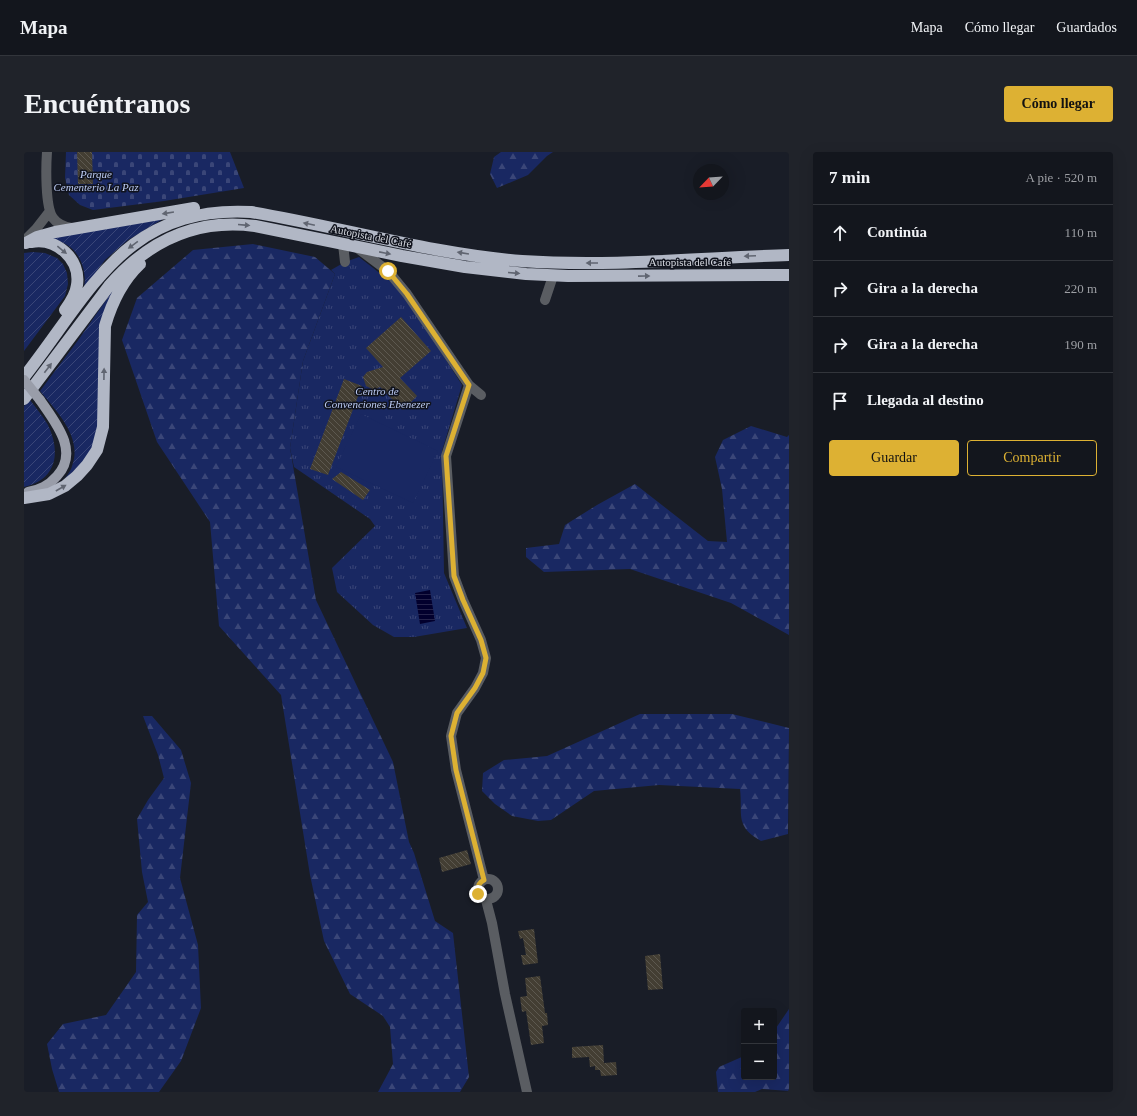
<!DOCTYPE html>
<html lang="es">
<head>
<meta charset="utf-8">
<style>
	:root { --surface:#13161d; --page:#20232a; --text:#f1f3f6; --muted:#9d9fa4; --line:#32353b; --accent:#ddb133 }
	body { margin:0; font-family:"Times New Roman",serif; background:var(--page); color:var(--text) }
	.controls { position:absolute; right:12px; bottom:12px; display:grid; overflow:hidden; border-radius:4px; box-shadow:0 4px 16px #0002 }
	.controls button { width:36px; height:36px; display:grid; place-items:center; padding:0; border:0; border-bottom:1px solid var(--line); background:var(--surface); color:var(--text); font:20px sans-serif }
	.compass { position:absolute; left:669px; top:12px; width:36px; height:36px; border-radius:50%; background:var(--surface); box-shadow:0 4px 16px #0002; rotate:245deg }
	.stop { position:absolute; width:12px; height:12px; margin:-9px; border:3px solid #ddb133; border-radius:50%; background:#fff }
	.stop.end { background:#ddb133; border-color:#fff; box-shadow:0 1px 4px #0008 }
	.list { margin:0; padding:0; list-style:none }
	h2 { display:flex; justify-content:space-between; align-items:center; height:52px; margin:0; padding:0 16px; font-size:17px }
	h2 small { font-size:13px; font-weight:400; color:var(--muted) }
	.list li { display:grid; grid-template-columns:26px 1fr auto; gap:12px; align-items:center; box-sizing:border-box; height:56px; padding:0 16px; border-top:1px solid var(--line) }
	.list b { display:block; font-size:15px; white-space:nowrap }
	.list em { font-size:13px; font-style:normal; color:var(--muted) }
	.actions { display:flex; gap:8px; padding:12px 16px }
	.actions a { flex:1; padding:9px 0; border:1px solid var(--accent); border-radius:4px; text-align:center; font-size:14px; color:var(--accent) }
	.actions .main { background:var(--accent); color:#111 }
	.icon { flex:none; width:22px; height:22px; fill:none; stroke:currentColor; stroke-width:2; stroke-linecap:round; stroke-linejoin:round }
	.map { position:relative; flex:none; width:765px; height:940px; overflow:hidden; border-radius:4px }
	header { display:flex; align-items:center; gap:24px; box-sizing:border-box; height:56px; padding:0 20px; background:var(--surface); border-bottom:1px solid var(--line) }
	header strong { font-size:19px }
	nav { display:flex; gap:22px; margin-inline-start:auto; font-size:14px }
	.intro { display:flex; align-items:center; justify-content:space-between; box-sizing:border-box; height:96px; padding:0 24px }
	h1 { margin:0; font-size:28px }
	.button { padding:10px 18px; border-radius:4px; background:var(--accent); color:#111; font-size:14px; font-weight:700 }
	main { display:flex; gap:24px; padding:0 24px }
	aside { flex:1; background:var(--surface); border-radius:4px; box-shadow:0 4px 16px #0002 }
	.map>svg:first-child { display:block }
	.forest { fill:url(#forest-firs) }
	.cemetery { fill:url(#cemetery-stones) }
	.park { fill:url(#park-tufts) }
	.garden { fill:url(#garden-furrows) }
	.pitch { fill:#192862 }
	.water { fill:url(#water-rules) }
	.building { fill:url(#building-back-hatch) }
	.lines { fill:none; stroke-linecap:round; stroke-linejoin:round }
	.minor { stroke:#5a5d62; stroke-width:10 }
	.major { stroke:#999da9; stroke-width:10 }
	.highway { stroke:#b1b7c5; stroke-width:12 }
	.major-bridge { stroke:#999da9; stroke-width:10 }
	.oneway { fill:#606571 }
	.route { stroke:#ddb133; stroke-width:5 }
	.labels { text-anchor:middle; stroke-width:3; stroke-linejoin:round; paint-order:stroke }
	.park-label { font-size:11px; font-style:italic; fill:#bccbf3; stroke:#10131d }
	.street-label { font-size:11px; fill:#d5d8df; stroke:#10131d }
</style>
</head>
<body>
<header>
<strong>Mapa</strong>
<nav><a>Mapa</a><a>Cómo llegar</a><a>Guardados</a></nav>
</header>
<div class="intro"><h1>Encuéntranos</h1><a class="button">Cómo llegar</a></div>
<main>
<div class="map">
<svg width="765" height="940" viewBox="0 0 765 940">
	<defs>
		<pattern id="forest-firs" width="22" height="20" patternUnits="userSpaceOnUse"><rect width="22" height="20" fill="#192862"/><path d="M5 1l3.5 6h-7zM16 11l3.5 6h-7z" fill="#3a4678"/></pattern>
		<pattern id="cemetery-stones" width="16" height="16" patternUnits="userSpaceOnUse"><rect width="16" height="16" fill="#192862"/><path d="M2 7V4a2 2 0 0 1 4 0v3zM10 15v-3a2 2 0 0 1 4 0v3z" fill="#3a4678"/></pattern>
		<pattern id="park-tufts" width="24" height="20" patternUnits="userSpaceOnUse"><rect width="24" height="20" fill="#192862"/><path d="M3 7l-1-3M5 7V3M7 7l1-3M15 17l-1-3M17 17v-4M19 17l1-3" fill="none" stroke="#3a4678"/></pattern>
		<pattern id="garden-furrows" width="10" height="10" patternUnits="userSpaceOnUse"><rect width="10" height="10" fill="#192862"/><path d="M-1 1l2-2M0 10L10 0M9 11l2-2" fill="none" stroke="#3a4678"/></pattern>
		<pattern id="water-rules" width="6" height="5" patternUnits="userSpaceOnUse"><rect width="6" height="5" fill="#02002d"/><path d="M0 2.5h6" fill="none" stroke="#26244b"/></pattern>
		<pattern id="building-back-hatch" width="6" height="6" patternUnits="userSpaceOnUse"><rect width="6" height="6" fill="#433e33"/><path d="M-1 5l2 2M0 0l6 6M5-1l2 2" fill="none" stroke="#5d5950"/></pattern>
	</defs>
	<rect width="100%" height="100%" fill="#191d27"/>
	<path class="forest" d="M477 0H529L523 4 504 23 473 36 466 22 470 5Z
		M229 92 291 105 311 122 279 209 266 296 292 448 369 610 385 690 390 701 411 769 429 781 445 925 436 940H354L369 912 366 875 359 864 326 842 300 789 286 723 257 543 195 474 186 370 133 290 98 188 113 146 169 98Z
		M727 274 763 285 765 283V483L707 451 606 417 520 420 502 405V396L535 392 541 373 573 353 611 332 684 389 703 390 698 337 691 305 699 288Z
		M616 562H708L765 576 764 682 737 689C710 674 719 662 716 637L635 633 570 639 527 668 514 669 488 664 471 652 458 639 459 621 480 608 523 604Z
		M119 564H128L157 598 167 631 156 726 174 793 177 856 157 909 135 940H35L28 917 23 892 39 872 82 863 112 820 113 763 124 750 118 720 113 667 124 648 140 626 134 603Z
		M765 857V939L738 937 731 940H694L692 920 695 915 720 904V925H750V879Z"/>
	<path class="cemetery" d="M42 0H206L220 36 140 49 69 58 56 53 45 43 41 26Z"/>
	<path class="park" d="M335 105 371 133 392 161 438 233 418 299 420 421 443 476 390 485H370L349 473 313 440 308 416 351 374 346 367 270 315 266 296 279 209 311 122 307 118 321 110Z"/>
	<path class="garden" d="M139 67 104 88 81 108 60 136C63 121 57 101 43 93 39 90 33 88 28 86Z
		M9 100 21 101 33 106 39 112 43 121 44 132 41 144 0 199V101Z
		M91 135 74 281 64 306 40 328C43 323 47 319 48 314 59 285 32 259 16 239L55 187Z
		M6 248C12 256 19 264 24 273 37 300 33 328 0 335V254Z"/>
	<path class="pitch" d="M337 262 414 299 389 351 312 315Z"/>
	<path class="water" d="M406 438 411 469 396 472 391 441Z"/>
	<path class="building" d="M53 0H68L69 32H54Z
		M377 165 407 199 376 226 393 244 379 258 356 235 350 238 342 234 339 225 343 220 359 215 342 196Z
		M320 227 338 234 304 323 286 317Z
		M317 320 346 338 339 348 308 327Z
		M443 698 447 712 418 720 415 706Z
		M510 777 514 811 499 813 497 803H502L499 786 496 787 494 779Z
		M636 802 639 837 624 838 621 804Z
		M516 824 521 861H523L524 873 518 874 520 891 507 893 502 859 498 860 496 845 503 844 501 826Z
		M579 893 580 911 592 910 593 923 577 924 576 918H571V914L566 915 565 905 548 906V895Z"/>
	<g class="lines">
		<path class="minor" d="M23 0C22 14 21 55 29 66 34 73 41 75 48 76
			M0 89 12 77 26 59
			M319 92 321 110
			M332 95 364 119 383 142 445 233 457 243
			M521 148 529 124
			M445 233 422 304 430 424 439 448 457 488 462 506 459 521 451 536 433 561 427 584 432 618 460 728
			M454 737a10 10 0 1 1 20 0a10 10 0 1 1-20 0Z
			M462 748 468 771 481 842 503 940"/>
		<path class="major" d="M4 340C16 338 24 334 33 324 56 299 31 270 16 248"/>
		<path class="highway" d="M7 90C32 85 57 107 53 133 52 142 47 150 41 158
			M2 91 13 85 31 80 170 56
			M0 225C67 140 101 53 227 60 317 75 407 102 498 109 587 115 676 106 765 103
			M0 247 85 134C124 89 171 66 231 74L378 104 441 115 502 122 544 124 765 123
			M0 346 25 342 41 334 53 324 63 313 73 298 79 275 81 174C88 150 98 129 116 112"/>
		<path class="major-bridge" d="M0 228 16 248"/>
	</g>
	<defs><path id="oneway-solid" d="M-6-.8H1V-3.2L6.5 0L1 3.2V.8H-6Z"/></defs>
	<g class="oneway">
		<use href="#oneway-solid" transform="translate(144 61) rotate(171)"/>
		<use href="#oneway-solid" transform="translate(285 72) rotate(-168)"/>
		<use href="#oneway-solid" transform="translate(220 73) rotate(5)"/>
		<use href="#oneway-solid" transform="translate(109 93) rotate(144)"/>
		<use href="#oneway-solid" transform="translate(38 98) rotate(39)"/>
		<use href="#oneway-solid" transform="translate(361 101) rotate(11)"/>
		<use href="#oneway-solid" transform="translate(439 101) rotate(-171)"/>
		<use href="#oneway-solid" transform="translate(726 104) rotate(178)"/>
		<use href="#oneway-solid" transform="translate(568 111) rotate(-180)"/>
		<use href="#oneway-solid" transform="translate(490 121) rotate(5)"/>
		<use href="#oneway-solid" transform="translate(620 124) rotate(-1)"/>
		<use href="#oneway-solid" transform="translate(24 216) rotate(-53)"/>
		<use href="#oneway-solid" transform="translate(80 222) rotate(-89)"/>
		<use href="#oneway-solid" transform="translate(37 336) rotate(-30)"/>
	</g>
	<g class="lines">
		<path class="route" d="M364 119 383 142 445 233 422 304 430 424 439 448 457 488 462 506 459 521 451 536 433 561 427 584 432 618 460 728C454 731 453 736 454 742"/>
	</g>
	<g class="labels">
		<g class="park-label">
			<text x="72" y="26">Parque<tspan x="72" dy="13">Cementerio La Paz</tspan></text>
			<text x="353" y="243">Centro de<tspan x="353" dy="13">Convenciones Ebenezer</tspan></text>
		</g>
		<g class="street-label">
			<text transform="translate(347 84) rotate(11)" y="4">Autopista del Café</text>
			<text x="666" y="114">Autopista del Café</text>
		</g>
	</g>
</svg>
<div class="controls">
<button>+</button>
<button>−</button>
</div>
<svg class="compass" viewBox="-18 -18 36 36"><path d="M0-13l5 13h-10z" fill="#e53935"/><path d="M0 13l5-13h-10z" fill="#9d9fa4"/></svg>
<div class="stop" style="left:364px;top:119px"></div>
<div class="stop end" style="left:454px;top:742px"></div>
</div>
<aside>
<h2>7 min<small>A pie · 520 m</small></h2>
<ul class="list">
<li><svg class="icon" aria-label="ahead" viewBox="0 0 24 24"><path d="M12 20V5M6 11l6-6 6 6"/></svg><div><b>Continúa</b></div><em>110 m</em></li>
<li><svg class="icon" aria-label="right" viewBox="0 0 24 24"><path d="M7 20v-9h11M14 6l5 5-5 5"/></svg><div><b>Gira a la derecha</b></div><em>220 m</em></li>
<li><svg class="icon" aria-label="right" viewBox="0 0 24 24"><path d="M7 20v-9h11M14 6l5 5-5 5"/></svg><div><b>Gira a la derecha</b></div><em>190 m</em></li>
<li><svg class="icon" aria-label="arrive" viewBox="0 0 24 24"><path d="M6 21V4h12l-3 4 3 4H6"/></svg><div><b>Llegada al destino</b></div></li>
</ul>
<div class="actions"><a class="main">Guardar</a><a>Compartir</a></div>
</aside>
</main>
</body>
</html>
